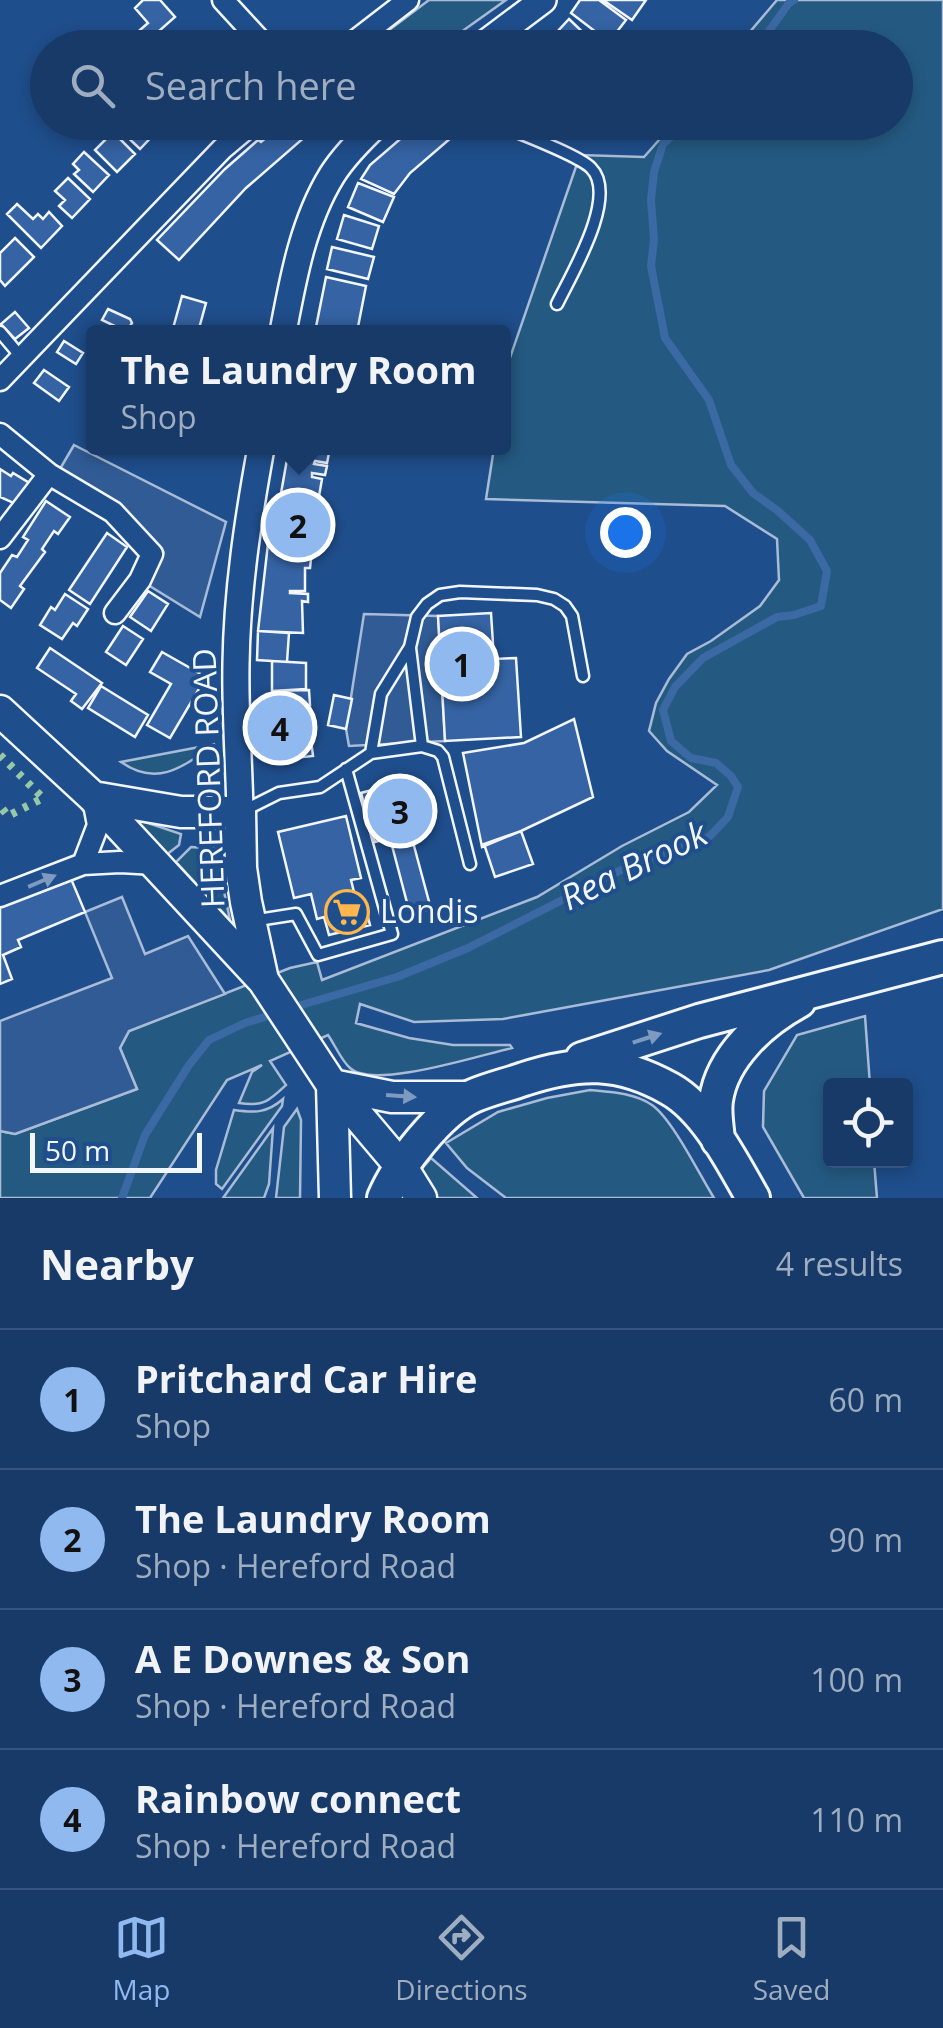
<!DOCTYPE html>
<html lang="en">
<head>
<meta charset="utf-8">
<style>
	:root { --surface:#173a69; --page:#20416f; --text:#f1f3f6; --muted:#9eadc0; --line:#36547d; --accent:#90b9f0 }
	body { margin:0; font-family:"Open Sans",sans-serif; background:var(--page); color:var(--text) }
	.controls { position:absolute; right:30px; bottom:30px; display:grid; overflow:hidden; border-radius:10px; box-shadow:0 5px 15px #0003 }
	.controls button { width:90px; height:90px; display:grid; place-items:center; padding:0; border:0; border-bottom:2px solid var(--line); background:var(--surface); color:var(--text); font:50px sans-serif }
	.scale { position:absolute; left:30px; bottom:25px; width:172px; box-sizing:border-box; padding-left:10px; border:5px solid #f2f6ff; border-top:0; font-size:28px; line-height:35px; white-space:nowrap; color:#f2f6ff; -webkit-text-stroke:8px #1f4e8c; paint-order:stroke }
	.you { position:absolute; left:625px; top:532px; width:35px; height:35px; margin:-25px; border:8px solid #fff; border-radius:50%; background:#1a73e8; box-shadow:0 0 0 15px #1a73e833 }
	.badge { display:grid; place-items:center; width:65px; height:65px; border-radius:50%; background:var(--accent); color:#111; font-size:32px; font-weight:700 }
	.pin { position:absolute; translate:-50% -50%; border:5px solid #fff; box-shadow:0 2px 10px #0006 }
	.popup { position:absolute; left:86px; top:325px; width:425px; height:130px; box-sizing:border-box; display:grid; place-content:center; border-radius:10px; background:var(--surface); filter:drop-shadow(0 2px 8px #0005); font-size:32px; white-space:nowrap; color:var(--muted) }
	.popup b { font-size:38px; color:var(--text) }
	.popup::after { content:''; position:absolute; left:50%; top:100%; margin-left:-20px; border:20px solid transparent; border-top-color:var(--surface) }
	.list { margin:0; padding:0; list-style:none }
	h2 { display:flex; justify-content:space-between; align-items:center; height:130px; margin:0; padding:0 40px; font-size:42px }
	h2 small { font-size:32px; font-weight:400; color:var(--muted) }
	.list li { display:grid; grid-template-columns:65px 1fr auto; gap:30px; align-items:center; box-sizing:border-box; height:140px; padding:0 40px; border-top:2px solid var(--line) }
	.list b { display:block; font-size:38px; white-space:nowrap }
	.list p { margin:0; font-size:32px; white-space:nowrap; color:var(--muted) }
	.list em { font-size:32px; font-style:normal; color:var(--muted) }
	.icon { flex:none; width:55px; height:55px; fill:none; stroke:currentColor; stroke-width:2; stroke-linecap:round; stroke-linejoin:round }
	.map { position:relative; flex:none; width:943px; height:1198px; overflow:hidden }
	.search { position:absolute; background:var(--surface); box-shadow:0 5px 15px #0003; left:30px; right:30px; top:30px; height:110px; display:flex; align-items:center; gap:25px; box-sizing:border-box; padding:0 35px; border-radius:55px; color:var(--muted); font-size:38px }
	.sheet { height:690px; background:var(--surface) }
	nav { display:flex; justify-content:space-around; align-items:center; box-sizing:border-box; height:140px; border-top:2px solid var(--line); background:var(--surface); font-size:28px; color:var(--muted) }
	nav a { display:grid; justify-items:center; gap:5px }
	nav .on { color:var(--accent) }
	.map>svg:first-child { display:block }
	.green { fill:#245a82; stroke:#a8bbd7; stroke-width:2.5 }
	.parking { fill:#305b95; stroke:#a8bbd7; stroke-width:2.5 }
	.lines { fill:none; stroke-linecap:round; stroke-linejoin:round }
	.stream { stroke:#3b69a3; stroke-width:8 }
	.building { fill:#3563a3; stroke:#f2f6ff; stroke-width:2.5 }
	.service-casing { stroke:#f2f6ff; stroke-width:15 }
	.minor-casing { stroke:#f2f6ff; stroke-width:25 }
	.tertiary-casing { stroke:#f2f6ff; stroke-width:30 }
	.secondary-casing { stroke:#f2f6ff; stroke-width:35 }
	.primary-casing { stroke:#f2f6ff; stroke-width:38 }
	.service { stroke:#1f4e8c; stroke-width:10 }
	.minor { stroke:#1f4e8c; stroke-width:20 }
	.tertiary { stroke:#1f4e8c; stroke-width:25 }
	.secondary { stroke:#1f4e8c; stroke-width:30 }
	.primary { stroke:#1f4e8c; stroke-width:32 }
	.hedge { stroke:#97c8a6; stroke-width:8; stroke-dasharray:5 8; stroke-linecap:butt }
	.oneway { fill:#7e9ac0 }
	.labels { text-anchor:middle; stroke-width:8; stroke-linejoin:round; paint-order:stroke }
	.street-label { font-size:32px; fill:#f2f6ff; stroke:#1f4e8c }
	.poi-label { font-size:32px; fill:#f2f6ff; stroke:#1f4e8c; text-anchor:start }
	.water-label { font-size:35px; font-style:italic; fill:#f2f6ff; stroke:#1f4e8c }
</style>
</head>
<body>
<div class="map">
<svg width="943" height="1198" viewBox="0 0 943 1198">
	<rect width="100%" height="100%" fill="#1f4e8c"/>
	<path class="green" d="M429 0H506L440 47H375L372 43Z
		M777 0H943V909L769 970 503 1019 414 1022 360 1004 356 1023 409 1038 453 1045H510L512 1048C480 1055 373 1090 350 1068 341 1060 335 1045 328 1035L270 1061 286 1085C269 1101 263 1107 239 1103L252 1072 262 1065 227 1080 150 1198H0V1131L15 1134 137 1089 120 1048 129 1031 290 968 317 962 322 980 537 897 622 846 689 812 717 785 667 751 649 731 656 703 669 679 687 654 711 641 760 606 779 580 777 539 725 506 486 499 494 448H503V378L580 155 644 157 674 123 896 122V48L737 47Z
		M215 744C184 766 158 788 121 762Z
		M139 820 181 834 179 845 166 855 135 824Z
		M191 847 218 849 217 858 230 920 176 862Z
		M865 1016 870 1085 830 1086V1160L874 1161 877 1198H804L763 1127 764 1091 797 1035Z
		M590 1090C611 1092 634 1093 652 1105 673 1120 699 1174 714 1198H506L467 1168 446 1143 498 1112 547 1098Z
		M283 1099 282 1106 222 1189 216 1184V1170L234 1110C255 1113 267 1113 283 1099Z
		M297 1109 301 1120 300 1198H276L284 1127Z
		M273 1128 269 1184 264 1198H223Z
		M431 1158 477 1198H425L413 1179Z"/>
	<path class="parking" d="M74 445 226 522 200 617 140 580 151 553 57 474Z
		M364 614 438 616 445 741 349 746 346 729Z
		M122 897 145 954 188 936 225 994 129 1031 120 1048 137 1089 15 1134 0 1131V1021L112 978 85 912Z"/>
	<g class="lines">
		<path class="stream" d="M757 48 789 3 794 0
			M291 1008 397 977 468 948 633 864 709 837 728 817 738 787 731 776 716 763 691 758 671 741 663 710 675 687 703 658 777 617 794 615 821 606 827 571 810 540 778 511 753 493 731 465 709 400 665 338 651 266 654 239 651 200 654 172 663 144 688 122
			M122 1198 145 1135 189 1065 209 1040 245 1023 277 1013"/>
	</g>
	<path class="building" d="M143 0H160L175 17 142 46 133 36 148 23 135 8Z
		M580 0H599L626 20 609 42 571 13Z
		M603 0H646L632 20Z
		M569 19 591 40 584 48H534L538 43 543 47Z
		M191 33 208 38 206 48H187Z
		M127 122H152L159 129 140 149 120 130Z
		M272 122 283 125 286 122H322L246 188 179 260 157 240 225 169 258 140 261 142 273 132 267 127Z
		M420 122H433L452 137 410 173 394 194 361 179 370 165Z
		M113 132 135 154 117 172 95 150Z
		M84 152 109 175 93 192 74 174 79 170 73 164Z
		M68 178 90 199 72 218 59 206 65 200 55 191Z
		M358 183 394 197 383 222 348 207Z
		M17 204 33 219 38 214 43 219 49 212 62 226 41 248 7 214Z
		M344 215 379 226 372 249 337 239Z
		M15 238 34 257 5 286 0 280V253Z
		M332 247 374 257 368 279 327 269Z
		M326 277 366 286 357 332H315Z
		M182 296 206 303 198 332H172Z
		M108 309 130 319 132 323 129 328 125 331 102 320Z
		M15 312 29 328 15 339 1 324Z
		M64 341 83 353 76 364 57 352Z
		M44 370 69 387 59 401 34 383Z
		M289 448H330L327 463 315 461 314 464 327 466 325 475 312 473V477L322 479 318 502 307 501 306 504 280 499Z
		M0 469 11 476 13 473 31 484 18 505 0 497Z
		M46 501 70 517 58 534 54 531 42 549 45 552 20 586 24 589 11 608 0 600V573L12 555 17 557 28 540 23 537Z
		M275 502 301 506V512L325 517 326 534 312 532 311 542 303 540V553L295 552 294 555 311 559 310 568H305V591H290V593L308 594V602L302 601 303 633 258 631 269 535Z
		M107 533 127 547 90 604 69 590Z
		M148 591 168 604 151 631 130 617Z
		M65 594 88 609 77 626 73 623 62 639 40 625 51 607 55 610Z
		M491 613 494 659 516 658 521 737 445 741 438 616Z
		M123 626 143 639 126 665 106 652Z
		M258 631 289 633 287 662 257 660Z
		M50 648 102 683 82 709 71 701 76 694 37 668Z
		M162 652 206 677 170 738 147 725 171 684 150 672Z
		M272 661 306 663V689L272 691Z
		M101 686 148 715 135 737 88 708Z
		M309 690 310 705H291L292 720 272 721V691Z
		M334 695 352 699 346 729 328 725Z
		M309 718 311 740 274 743 272 721Z
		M574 719 593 797 521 831 482 847 463 753 524 743Z
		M311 740 313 756 275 760 274 743Z
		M420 782 432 825 410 831 431 909 410 914 390 838 375 842 361 793 398 783 400 788Z
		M346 816 361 878 351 880 357 904 364 902 370 925 329 935 324 917 317 919 311 894 294 898 278 832Z
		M521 831 533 864 495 877 484 844Z
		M69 874 85 912 18 940 21 947 3 955 12 979 0 984V903Z"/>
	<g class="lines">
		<g class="service-casing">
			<path id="service" d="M501 33 517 48
				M492 122C513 131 577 154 591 168 619 196 571 275 557 304
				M0 332 22 358
				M422 746 438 751 443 757 470 864
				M371 753 422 746 410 648
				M241 812 279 793 320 787 371 753 381 694 410 647 417 617 427 604 440 595 460 592 537 595 554 599 565 606 572 616 583 676
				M252 921 296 914 318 955 392 934 346 769"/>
		</g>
		<g class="minor-casing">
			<path id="minor" d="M223 0 267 48
				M346 48 408 0
				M0 380 222 149 254 122
				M0 434 49 474 113 512 152 554 140 580 115 613
				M0 538 49 474
				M83 864 98 825 93 799
				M0 896 83 864 120 862 156 864"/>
		</g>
		<g class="tertiary-casing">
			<path id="tertiary" d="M479 48 543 0
				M283 332C293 279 303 222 332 175 344 156 363 137 379 122
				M240 812C239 763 235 713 236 664 237 591 248 519 261 448"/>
		</g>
		<g class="secondary-casing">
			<path id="secondary" d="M0 711 93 797 261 978
				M93 797 181 812H240L241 868 246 902 263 980 332 1085 403 1169 421 1198
				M332 1085 392 1097H470
				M332 1085 335 1198"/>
		</g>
		<g class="primary-casing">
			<path id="primary" d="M582 1059 699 1021 943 957
				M718 1140C717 1127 714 1113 716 1100 722 1057 762 1021 799 1001
				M384 1198C398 1165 440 1111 473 1096 489 1089 507 1085 524 1079 579 1061 619 1060 670 1089 706 1109 733 1163 753 1198"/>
		</g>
		<use href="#service" class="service"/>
		<use href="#minor" class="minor"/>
		<use href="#tertiary" class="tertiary"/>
		<use href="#secondary" class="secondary"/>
		<use href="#primary" class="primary"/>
		<path class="hedge" d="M0 755 43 798 8 816 0 806"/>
	</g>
	<defs><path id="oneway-solid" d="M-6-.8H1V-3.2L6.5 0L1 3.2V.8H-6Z" transform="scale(2.5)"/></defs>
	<g class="oneway">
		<use href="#oneway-solid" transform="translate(42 881) rotate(-23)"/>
		<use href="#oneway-solid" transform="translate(647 1038) rotate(-18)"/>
		<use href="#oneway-solid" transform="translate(401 1096) rotate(4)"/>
	</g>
	<defs>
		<g id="supermarket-ring" transform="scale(2.25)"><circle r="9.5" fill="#1f4e8c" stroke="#ffb74d" stroke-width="1.5"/><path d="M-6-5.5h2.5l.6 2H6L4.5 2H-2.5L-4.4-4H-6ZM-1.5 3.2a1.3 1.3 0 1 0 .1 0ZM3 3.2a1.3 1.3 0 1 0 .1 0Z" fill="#ffb74d"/></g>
	</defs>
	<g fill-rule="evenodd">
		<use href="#supermarket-ring" x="347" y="912"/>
	</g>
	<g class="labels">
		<g class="street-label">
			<text transform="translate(209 778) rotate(-92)" y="11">HEREFORD ROAD</text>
		</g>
		<g class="poi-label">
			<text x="380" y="923">Londis</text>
		</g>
		<g class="water-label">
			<text transform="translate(634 866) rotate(-26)" y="12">Rea Brook</text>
		</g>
	</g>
</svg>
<div class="controls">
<button><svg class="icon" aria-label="locate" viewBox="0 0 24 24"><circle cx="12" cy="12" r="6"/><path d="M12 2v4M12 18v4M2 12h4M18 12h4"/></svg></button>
</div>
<div class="scale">50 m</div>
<div class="you"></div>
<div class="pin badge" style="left:462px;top:664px">1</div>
<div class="pin badge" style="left:298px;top:525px">2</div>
<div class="popup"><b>The Laundry Room</b>Shop</div>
<div class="pin badge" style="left:400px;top:811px">3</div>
<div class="pin badge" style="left:280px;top:728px">4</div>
<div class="search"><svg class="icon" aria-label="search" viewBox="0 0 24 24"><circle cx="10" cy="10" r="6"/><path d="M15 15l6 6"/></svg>Search here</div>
</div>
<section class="sheet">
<h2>Nearby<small>4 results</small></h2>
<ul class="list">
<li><span class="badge">1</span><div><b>Pritchard Car Hire</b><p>Shop</p></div><em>60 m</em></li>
<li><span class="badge">2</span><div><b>The Laundry Room</b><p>Shop · Hereford Road</p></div><em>90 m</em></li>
<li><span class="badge">3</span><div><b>A E Downes &amp; Son</b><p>Shop · Hereford Road</p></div><em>100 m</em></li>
<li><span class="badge">4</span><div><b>Rainbow connect</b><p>Shop · Hereford Road</p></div><em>110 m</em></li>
</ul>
</section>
<nav>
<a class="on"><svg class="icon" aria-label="map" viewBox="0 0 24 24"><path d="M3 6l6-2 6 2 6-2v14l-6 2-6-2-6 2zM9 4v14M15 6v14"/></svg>Map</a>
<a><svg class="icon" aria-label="directions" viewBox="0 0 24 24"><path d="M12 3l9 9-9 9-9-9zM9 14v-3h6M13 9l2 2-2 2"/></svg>Directions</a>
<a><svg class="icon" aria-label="saved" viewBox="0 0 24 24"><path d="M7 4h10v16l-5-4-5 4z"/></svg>Saved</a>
</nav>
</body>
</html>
